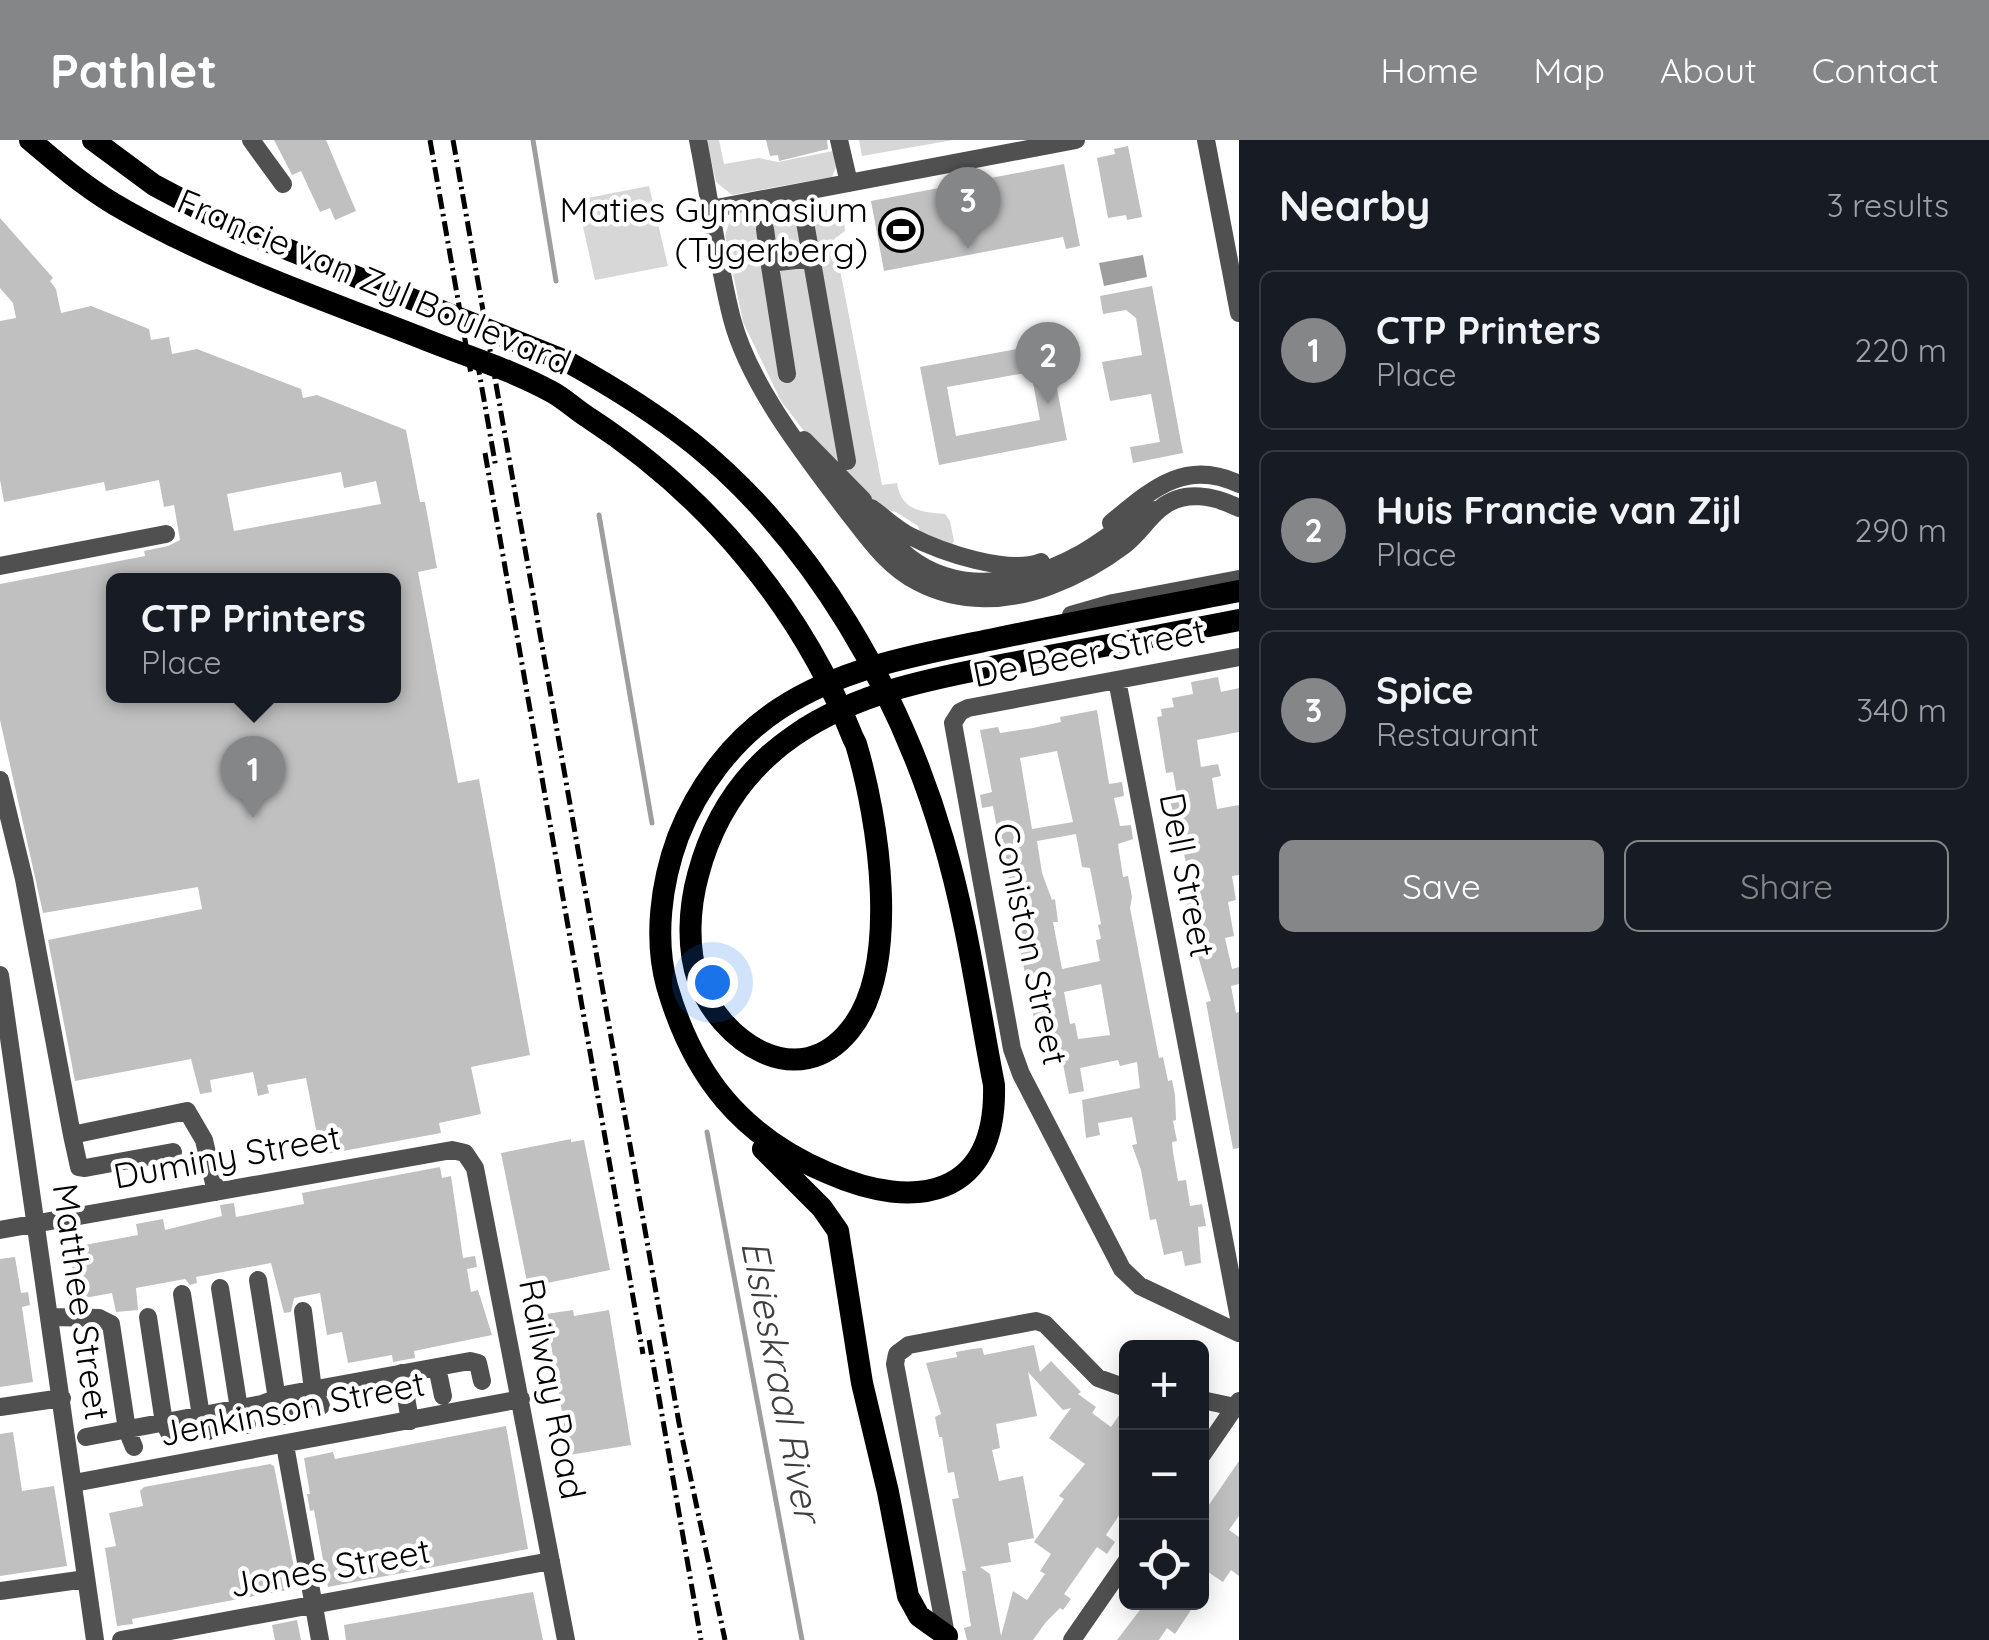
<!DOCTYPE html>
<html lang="en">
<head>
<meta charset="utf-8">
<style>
	:root { --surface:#171b24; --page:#20242c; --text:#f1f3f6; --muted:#9ea1a6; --line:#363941; --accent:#858687 }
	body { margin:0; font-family:Quicksand,sans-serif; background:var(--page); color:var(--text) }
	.controls { position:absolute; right:30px; bottom:30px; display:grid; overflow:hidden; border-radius:15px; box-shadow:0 5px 25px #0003 }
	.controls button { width:90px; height:90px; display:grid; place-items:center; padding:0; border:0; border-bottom:2px solid var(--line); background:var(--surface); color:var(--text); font:50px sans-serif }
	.you { position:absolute; left:712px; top:842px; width:35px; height:35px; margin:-25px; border:8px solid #fff; border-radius:50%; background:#1a73e8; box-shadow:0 0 0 15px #1a73e833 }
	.badge { display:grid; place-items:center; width:65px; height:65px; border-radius:50%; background:var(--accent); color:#fff; font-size:32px; font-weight:700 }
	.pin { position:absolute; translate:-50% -82px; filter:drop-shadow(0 2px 5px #0008) }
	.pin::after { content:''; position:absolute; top:52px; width:35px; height:30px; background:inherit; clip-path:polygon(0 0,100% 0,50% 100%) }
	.popup { position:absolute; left:106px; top:433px; width:295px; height:130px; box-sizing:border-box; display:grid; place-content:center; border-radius:15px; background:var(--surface); filter:drop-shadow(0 2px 8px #0005); font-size:32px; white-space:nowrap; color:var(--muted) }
	.popup b { font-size:38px; color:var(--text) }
	.popup::after { content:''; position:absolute; left:50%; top:100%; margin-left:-20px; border:20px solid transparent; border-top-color:var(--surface) }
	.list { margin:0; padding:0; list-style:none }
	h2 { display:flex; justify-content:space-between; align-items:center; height:130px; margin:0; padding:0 40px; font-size:42px }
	h2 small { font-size:32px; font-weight:400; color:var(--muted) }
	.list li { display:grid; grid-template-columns:65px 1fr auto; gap:30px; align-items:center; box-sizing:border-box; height:160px; margin:0 20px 20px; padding:0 20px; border:2px solid var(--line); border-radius:15px }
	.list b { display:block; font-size:38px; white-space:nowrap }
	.list p { margin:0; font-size:32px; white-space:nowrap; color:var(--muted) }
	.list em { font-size:32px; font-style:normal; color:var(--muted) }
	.actions { display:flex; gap:20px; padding:30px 40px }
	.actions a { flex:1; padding:22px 0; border:2px solid var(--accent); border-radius:15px; text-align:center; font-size:35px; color:var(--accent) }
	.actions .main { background:var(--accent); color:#fff }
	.icon { flex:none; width:55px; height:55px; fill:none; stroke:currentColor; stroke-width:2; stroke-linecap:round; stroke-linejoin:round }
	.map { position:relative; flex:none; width:1239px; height:1500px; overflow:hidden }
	header { display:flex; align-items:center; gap:60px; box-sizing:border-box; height:140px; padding:0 50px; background:var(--accent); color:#fff }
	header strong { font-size:48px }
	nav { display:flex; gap:55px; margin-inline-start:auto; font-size:35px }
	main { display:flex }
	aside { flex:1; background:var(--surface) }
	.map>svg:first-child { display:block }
	.green { fill:#d7d7d7 }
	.water { fill:#9e9e9e }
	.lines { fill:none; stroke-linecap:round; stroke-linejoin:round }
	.stream { stroke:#9e9e9e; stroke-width:5 }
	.building { fill:#c0c0c0; fill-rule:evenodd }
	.minor { stroke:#505050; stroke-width:18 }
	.major { stroke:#000; stroke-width:22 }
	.rail { stroke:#000; stroke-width:5; stroke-dasharray:15 5 2.5 5; stroke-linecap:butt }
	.labels { text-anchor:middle; stroke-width:9; stroke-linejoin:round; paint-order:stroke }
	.poi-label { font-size:35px; fill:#000; stroke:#fff; text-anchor:end }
	.street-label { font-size:35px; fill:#000; stroke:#fff }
	.water-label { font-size:38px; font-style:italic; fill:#3f3f3f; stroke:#fff }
</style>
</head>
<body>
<header>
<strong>Pathlet</strong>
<nav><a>Home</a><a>Map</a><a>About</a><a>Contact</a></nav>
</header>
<main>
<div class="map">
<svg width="1239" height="1500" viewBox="0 0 1239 1500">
	<rect width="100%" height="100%" fill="#fff"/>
	<path class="green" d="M707 0H719L724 24 759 18 778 22 833 11 836 27 832 37 732 55 716 42Z
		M859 0H953L862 16Z
		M649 46 668 126 595 140 577 60Z
		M837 67 843 74 845 91 834 99 882 345 897 343C901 371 922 372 945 374L950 381 954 401 950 407 921 396 918 386 896 372 880 369 817 308 781 261 743 182 725 95 731 78 742 72 745 84Z"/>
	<path class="water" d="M1143 115 1147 137 1104 146 1099 123Z"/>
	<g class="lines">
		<path class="stream" d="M533 0 556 141
			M599 375 652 683
			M707 992 802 1500"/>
	</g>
	<path class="building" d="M274 0H326L356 71 335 80 330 68 320 72 301 31 292 35Z
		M766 0H827L828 9 779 21 778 15 770 16Z
		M1128 6 1142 77 1127 80 1126 75 1108 78 1097 18 1115 14 1114 9Z
		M1064 24 1080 106 1066 109 1063 97 884 131 871 61Z
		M0 78 53 138 50 141 56 149 61 173 91 166 149 189 151 200 169 197 172 214 197 209 301 249 303 258 317 255 406 290 420 362H425L437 428 418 432 458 643 479 639 530 915 471 927 481 974 439 983 441 993 321 1015 306 938 267 945 269 953 258 956 253 932 210 940 212 952 200 954 191 919 75 941 48 800 202 769 198 747 43 773 0 580V444L145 416 144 411 168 406 180 400 174 365 164 367 159 340 106 351 104 342 4 362 0 340V181L16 178 13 163 0 148ZM341 332 344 348 376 341 381 364 234 391 227 354ZM113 440H393V556H113Z
		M1152 146 1183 313 1133 323 1130 307 1160 302 1151 254 1110 261 1102 222 1142 215 1136 178 1126 170 1103 174 1100 156Z
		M1048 203 1067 300 939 325 920 227ZM1031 232 1040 280 956 296 947 247Z
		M1218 537 1221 552 1239 548V592L1197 600 1201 627 1218 624 1221 636 1212 638 1217 669 1239 665V735L1232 736 1236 760 1228 762 1234 796 1225 798 1232 829 1239 827V844L1231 846 1236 873 1239 872V1008L1233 1009 1206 862 1211 861 1192 795 1182 737 1188 736 1186 722 1169 657 1177 655 1173 632 1166 633 1157 577 1162 576 1161 569 1174 567 1172 558 1193 554 1191 542Z
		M1097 570 1109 644 1122 642 1124 656 1114 658 1120 686 1131 685 1133 699 1118 704 1123 737 1128 736 1132 757 1130 768 1159 918 1163 917 1168 941 1172 940 1175 955 1176 980 1173 981 1177 1001 1172 1002 1173 1012 1178 1041 1186 1040 1190 1066 1202 1064 1206 1086 1198 1087 1201 1123 1185 1126 1182 1111 1164 1115 1156 1079 1150 1080 1141 1030 1132 1005 1137 1004 1132 977 1098 983 1100 995 1086 998 1082 960 1140 948 1137 922 1120 926 1118 920 1080 928 1084 951 1069 954 1061 914 1042 918 1016 789 1003 699 999 700 993 666 982 668 980 655 992 652 980 590 998 587 1000 593 1033 588 1061 582 1060 577ZM1057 611 1073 682 1032 689 1020 618ZM1076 694 1082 727 1090 728 1101 784 1098 785 1101 799 1096 800 1100 821 1062 829 1053 782H1058L1055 759 1052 760 1042 733 1037 701ZM1101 844 1110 895 1078 899 1075 883 1070 884 1064 852Z
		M571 999V1002L584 1000 610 1130 528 1147 501 1013Z
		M440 1027 442 1038 451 1036 463 1118 475 1116 477 1127 467 1129 471 1152 478 1150 492 1195 414 1211 415 1218 393 1222 392 1215 348 1223 342 1192 327 1195 320 1153 294 1158 291 1172 284 1173 271 1123 196 1137 197 1143 190 1145 185 1139 136 1148 138 1170 116 1172 112 1153 74 1160 70 1137 74 1136 71 1123 77 1122 74 1107 138 1095 136 1084 163 1079 165 1090 222 1076 220 1065 234 1063 236 1077 304 1064 302 1053Z
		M15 1117 21 1153 28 1152 30 1165 22 1167 33 1242 0 1247V1119Z
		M573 1170 574 1176 609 1170 631 1305 569 1315 546 1174Z
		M1034 1205 1040 1232 1051 1221 1081 1252 1078 1254 1096 1267 1092 1273 1111 1287 1126 1265V1365L1106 1395 1115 1402 1107 1414 1097 1407 1064 1454 1071 1459 1063 1470 1060 1468 1046 1482 1033 1500H967L964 1488 971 1486 962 1431H966L952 1359 959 1358 954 1332 948 1333 942 1297H939L935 1277 941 1274 926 1223 957 1217 956 1212 972 1209 982 1208 984 1215ZM1028 1232 1063 1270 1071 1268 1049 1298 1085 1324 1059 1356 1064 1359 1034 1402 1051 1414 1040 1431 1045 1434 1027 1460 1013 1451 1001 1496 990 1434 980 1427 1011 1422 1008 1403 1034 1398 1023 1336 999 1341 992 1310 1000 1308 996 1284 1037 1276Z
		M506 1286 528 1409 328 1447 314 1370 310 1371 307 1354H310L304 1318 333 1312 335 1319Z
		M13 1292 22 1351 54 1346 67 1426 0 1436V1294Z
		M1239 1321V1376L1229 1390 1239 1397V1436L1231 1430 1223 1442 1202 1428V1375Z
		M270 1324 274 1326 298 1448 132 1479 133 1484 117 1486 105 1408 116 1406 109 1373 143 1366 140 1351 144 1347Z
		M533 1452 543 1500H346L344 1485Z
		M1146 1462H1186L1193 1467 1175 1494 1167 1488 1159 1500H1117Z
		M297 1480 301 1500H275L272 1485Z"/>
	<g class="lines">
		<path class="minor" d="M251 0 283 44
			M698 0C710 59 717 121 732 179 749 244 804 314 844 367 866 395 886 426 918 442 960 464 1007 462 1050 446 1076 436 1102 422 1123 406 1138 395 1147 379 1161 368 1184 349 1215 356 1239 368
			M839 0 849 43
			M1206 0 1239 173
			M804 53 808 74 805 82 847 321
			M711 69 1076 0
			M765 89 770 126
			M787 234 770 126 778 122 813 118
			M804 300 863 360
			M848 357C868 377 887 400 909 417 961 457 1029 443 1082 413 1107 399 1127 379 1155 370
			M871 368C884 377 896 389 910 396 941 412 1008 435 1041 422
			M1111 383C1151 350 1185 318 1239 344
			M0 426 166 394
			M1071 475 1113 463 1239 439
			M1239 517 968 568 960 572 953 583 1012 909 1021 934 1122 1129 1140 1146 1239 1193
			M1117 540 1239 1178
			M0 640 24 739 72 995 187 971 204 1000 216 1052
			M0 835 95 1500
			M72 995 79 1027 85 1028 173 1012
			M0 1090 452 1010 465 1013 475 1028 566 1500
			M258 1140 277 1259 285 1276
			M220 1148 239 1269 247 1285
			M182 1154 201 1276 208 1291
			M303 1171 313 1250 321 1266
			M51 1177 99 1178 111 1184 127 1290 134 1307
			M148 1177 164 1283 171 1296
			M437 1227 443 1256
			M402 1233 410 1281
			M1202 1260 1235 1267
			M0 1267 62 1258
			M86 1297 262 1264 289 1254 470 1221 478 1223 482 1241
			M285 1305 320 1500
			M1202 1315 1239 1261
			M74 1343 521 1259
			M0 1451 86 1439
			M121 1500 551 1421
			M947 1500 895 1224 897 1214 909 1205 1036 1181 1045 1184 1098 1238 1126 1248
			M1072 1500 1126 1422"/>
		<path class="major" d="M30 0C57 23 84 46 114 64 209 120 317 157 419 197 463 215 510 229 552 252 565 259 576 270 589 278 707 355 801 466 853 598L856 604C878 677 902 826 850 890 798 955 720 901 698 840 687 808 689 768 698 735 713 678 745 629 795 595 864 547 957 534 1038 518 1105 506 1172 493 1239 480
			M93 0 154 45 237 89 568 222C613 247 655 273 695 305 815 403 900 553 943 699 967 779 978 863 994 945 997 1057 916 1072 828 1033 741 996 693 936 667 846 654 799 661 743 678 697 698 646 733 599 779 569 843 527 921 514 994 499 1075 482 1157 467 1239 451
			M763 1009 822 1068 838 1091 862 1243 888 1352 908 1456 919 1476 947 1496"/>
		<path class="rail" d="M430 0 471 234
			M453 0 679 1283 725 1500
			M477 220 496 328
			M485 313 643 1214
			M649 1200 701 1500"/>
	</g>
	<defs>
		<g id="stadium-ring" transform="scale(2.25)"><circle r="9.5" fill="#fff" stroke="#000" stroke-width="1.5"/><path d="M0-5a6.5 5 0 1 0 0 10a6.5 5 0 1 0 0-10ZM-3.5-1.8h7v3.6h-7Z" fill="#000"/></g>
	</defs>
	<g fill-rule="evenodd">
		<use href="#stadium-ring" x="901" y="90"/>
	</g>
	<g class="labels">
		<g class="poi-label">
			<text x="868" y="82">Maties Gymnasium<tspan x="868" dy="40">(Tygerberg)</tspan></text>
		</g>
		<g class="street-label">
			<text transform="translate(374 142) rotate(23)" y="12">Francie van Zyl Boulevard</text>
			<text transform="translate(1089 513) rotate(-11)" y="12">De Beer Street</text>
			<text transform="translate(1187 735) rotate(79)" y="12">Dell Street</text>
			<text transform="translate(1030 804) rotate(78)" y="12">Coniston Street</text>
			<text transform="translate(227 1017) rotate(-10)" y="12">Duminy Street</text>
			<text transform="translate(81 1162) rotate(82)" y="12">Matthee Street</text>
			<text transform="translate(552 1249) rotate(79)" y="12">Railway Road</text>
			<text transform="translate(292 1269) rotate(-11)" y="12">Jenkinson Street</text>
			<text transform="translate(330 1428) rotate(-10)" y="12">Jones Street</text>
		</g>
		<g class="water-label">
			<text transform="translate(781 1241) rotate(79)" y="13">Elsieskraal River</text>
		</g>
	</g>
</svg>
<div class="controls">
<button>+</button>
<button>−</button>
<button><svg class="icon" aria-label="locate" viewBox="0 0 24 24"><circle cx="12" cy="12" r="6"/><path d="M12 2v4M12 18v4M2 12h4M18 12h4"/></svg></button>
</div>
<div class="you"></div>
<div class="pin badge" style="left:253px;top:678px">1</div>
<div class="popup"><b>CTP Printers</b>Place</div>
<div class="pin badge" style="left:1048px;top:264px">2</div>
<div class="pin badge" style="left:968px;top:109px">3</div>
</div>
<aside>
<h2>Nearby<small>3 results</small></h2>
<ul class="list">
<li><span class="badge">1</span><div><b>CTP Printers</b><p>Place</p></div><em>220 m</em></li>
<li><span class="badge">2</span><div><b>Huis Francie van Zijl</b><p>Place</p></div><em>290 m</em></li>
<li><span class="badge">3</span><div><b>Spice</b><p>Restaurant</p></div><em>340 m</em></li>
</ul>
<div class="actions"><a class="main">Save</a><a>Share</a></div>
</aside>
</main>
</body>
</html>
